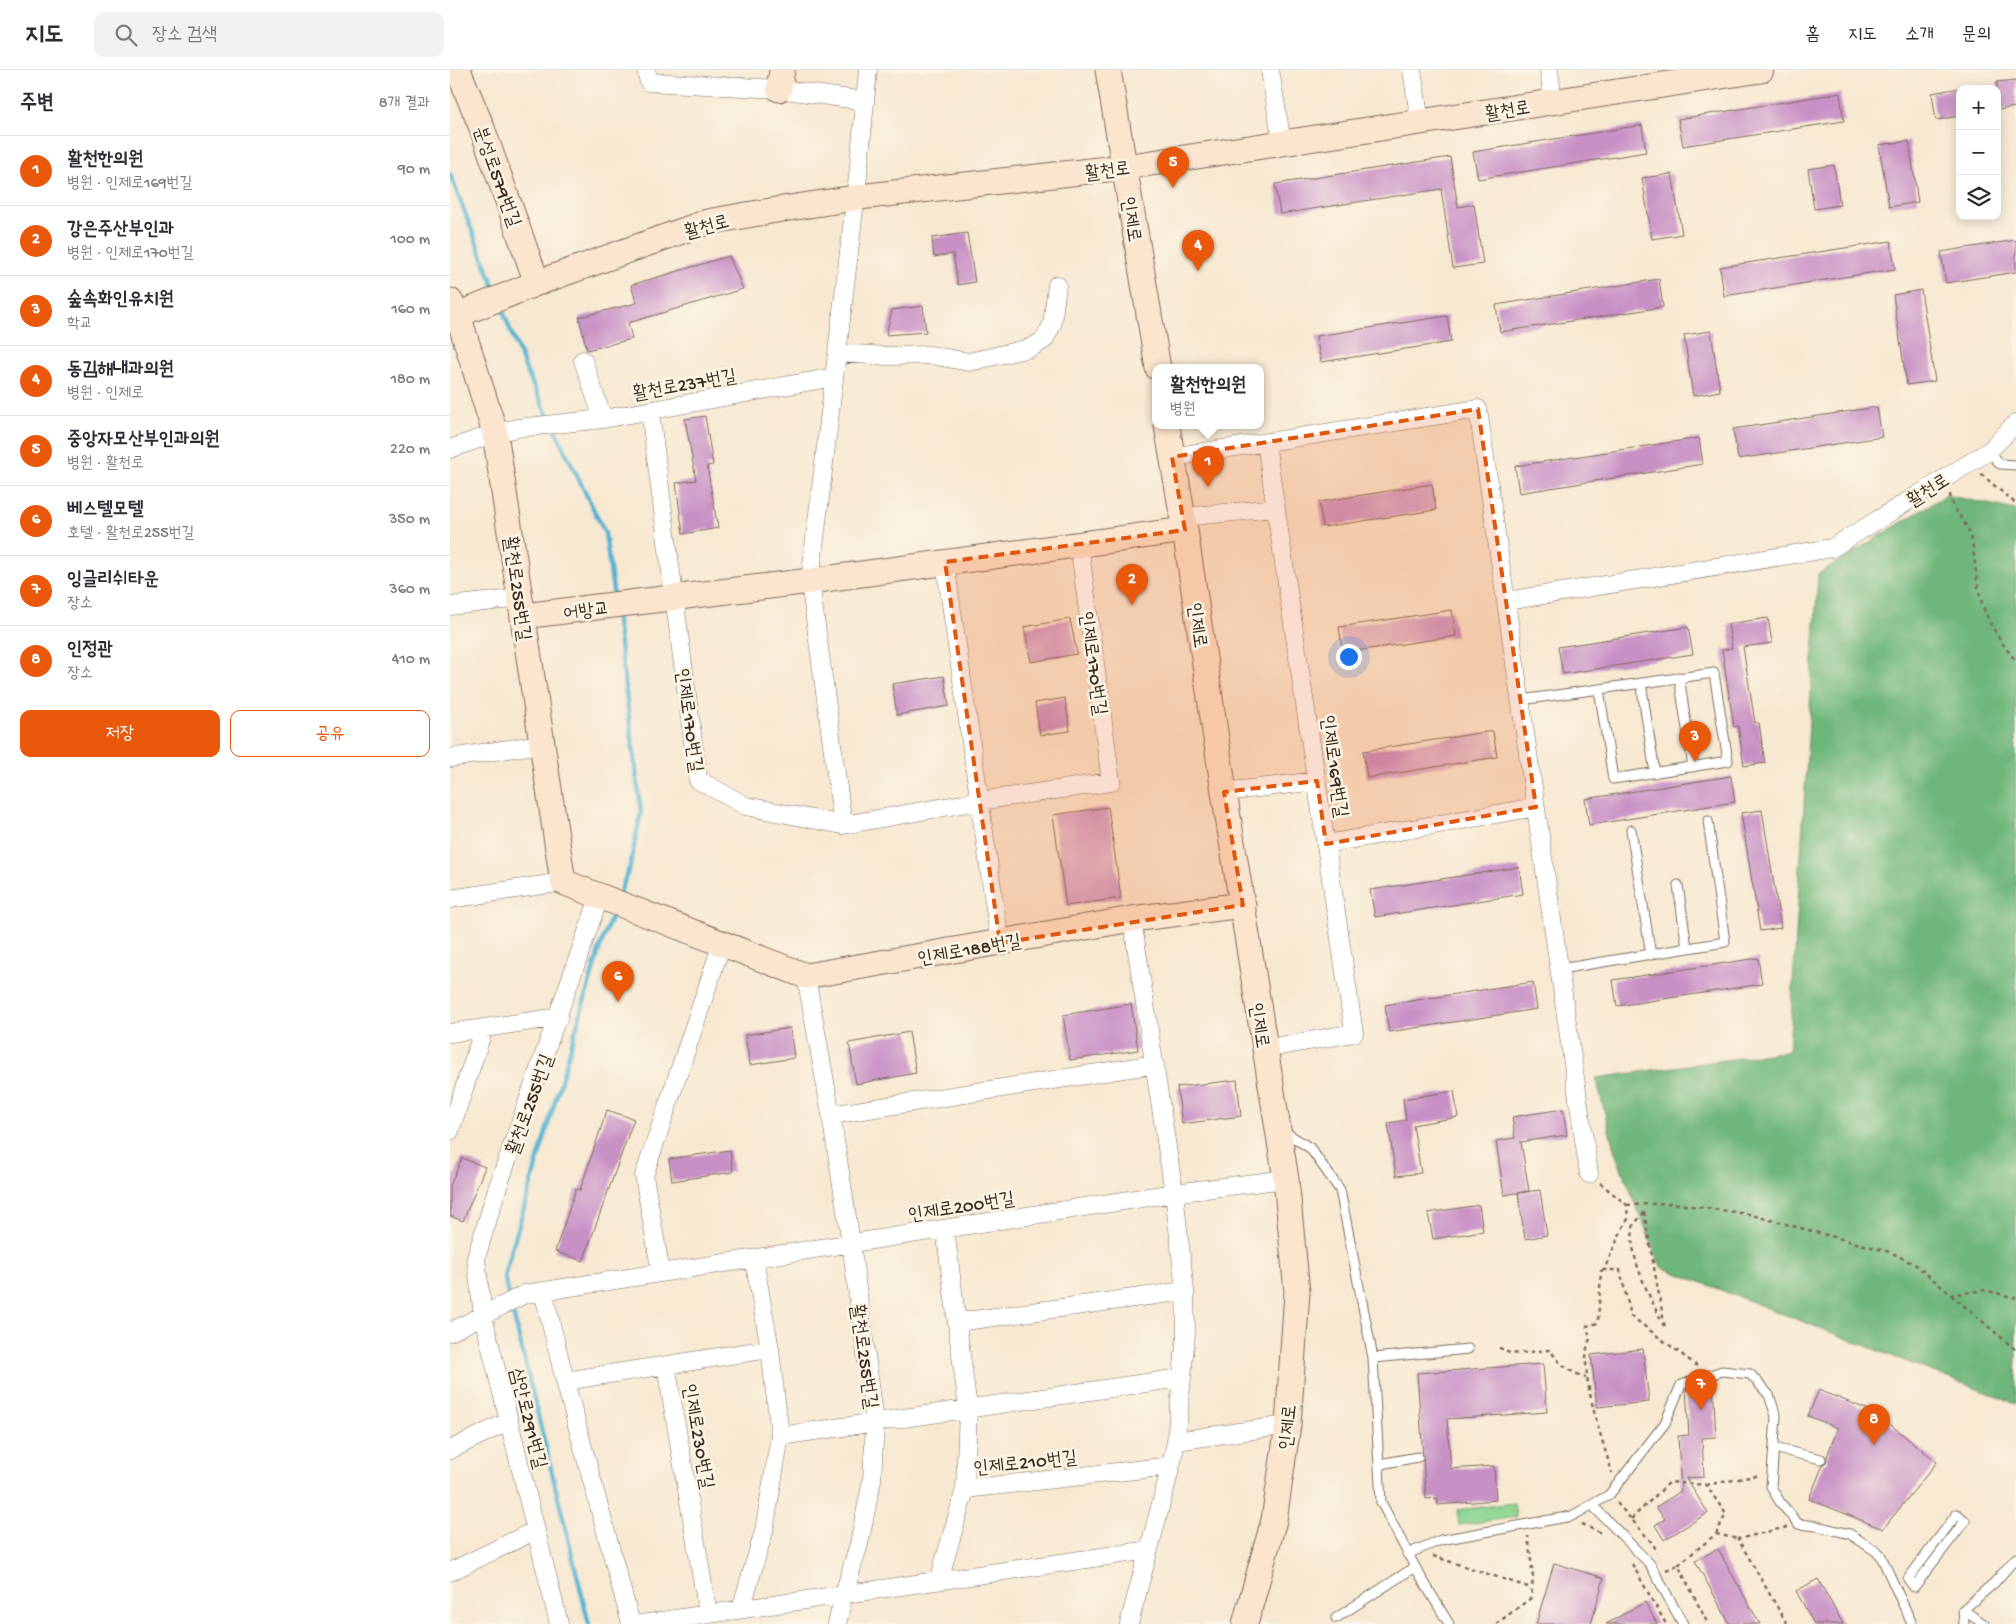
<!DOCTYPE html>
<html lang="ko">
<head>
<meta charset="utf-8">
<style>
	:root { --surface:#fff; --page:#f2f2f3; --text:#2b2b33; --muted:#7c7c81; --line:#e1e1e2; --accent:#ea580c }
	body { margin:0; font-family:"Gochi Hand","Poor Story",sans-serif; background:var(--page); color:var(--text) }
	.controls { position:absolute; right:15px; top:15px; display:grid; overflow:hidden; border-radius:10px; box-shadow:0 2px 12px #0003 }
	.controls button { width:45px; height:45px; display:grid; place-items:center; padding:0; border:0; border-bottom:1px solid var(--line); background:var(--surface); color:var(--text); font:25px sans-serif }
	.you { position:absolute; left:898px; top:586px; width:18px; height:18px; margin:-12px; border:4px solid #fff; border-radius:50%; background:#1a73e8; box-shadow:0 0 0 8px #1a73e833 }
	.badge { display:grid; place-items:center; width:32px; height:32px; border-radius:50%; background:var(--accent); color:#fff; font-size:16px; font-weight:700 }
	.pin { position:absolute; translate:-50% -41px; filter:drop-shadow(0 1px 2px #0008) }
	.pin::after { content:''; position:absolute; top:26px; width:18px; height:15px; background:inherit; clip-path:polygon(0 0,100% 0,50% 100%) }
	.popup { position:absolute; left:702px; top:294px; width:112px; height:65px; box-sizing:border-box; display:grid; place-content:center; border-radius:10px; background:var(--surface); filter:drop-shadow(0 1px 4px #0005); font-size:16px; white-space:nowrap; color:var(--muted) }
	.popup b { font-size:19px; color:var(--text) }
	.popup::after { content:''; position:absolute; left:50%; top:100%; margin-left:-10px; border:10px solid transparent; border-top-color:var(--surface) }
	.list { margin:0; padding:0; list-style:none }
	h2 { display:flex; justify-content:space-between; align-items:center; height:65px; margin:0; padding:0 20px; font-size:21px }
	h2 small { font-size:16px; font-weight:400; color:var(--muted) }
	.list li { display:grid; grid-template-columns:32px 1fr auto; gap:15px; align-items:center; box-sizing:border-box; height:70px; padding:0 20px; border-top:1px solid var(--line) }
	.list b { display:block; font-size:19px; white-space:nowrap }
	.list p { margin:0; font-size:16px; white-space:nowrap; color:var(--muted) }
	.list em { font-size:16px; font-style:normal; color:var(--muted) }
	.actions { display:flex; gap:10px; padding:15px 20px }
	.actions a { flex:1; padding:11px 0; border:1px solid var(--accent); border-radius:10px; text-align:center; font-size:18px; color:var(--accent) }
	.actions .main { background:var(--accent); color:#fff }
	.icon { flex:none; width:28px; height:28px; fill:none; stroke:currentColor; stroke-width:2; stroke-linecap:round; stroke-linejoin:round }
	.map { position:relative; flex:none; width:1566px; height:1554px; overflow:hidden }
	header { display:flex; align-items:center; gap:30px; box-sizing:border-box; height:70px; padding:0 25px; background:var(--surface); border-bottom:1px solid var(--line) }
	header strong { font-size:24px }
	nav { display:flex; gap:28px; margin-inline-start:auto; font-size:18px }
	.search { width:350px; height:45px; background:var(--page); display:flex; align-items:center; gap:12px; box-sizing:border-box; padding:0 18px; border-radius:10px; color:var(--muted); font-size:19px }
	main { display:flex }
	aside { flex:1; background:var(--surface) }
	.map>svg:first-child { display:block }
	.green { fill:#88d491; stroke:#627f58 }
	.forest { fill:#6eb67b; stroke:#54704c }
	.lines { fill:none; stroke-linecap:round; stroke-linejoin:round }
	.stream { stroke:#52b3d1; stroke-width:4.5 }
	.building { fill:#c891c6 }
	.lane-casing { stroke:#7d6c5d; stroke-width:11 }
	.street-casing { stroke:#7d6c5d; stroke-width:19 }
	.secondary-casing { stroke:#7d6c5d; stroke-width:27 }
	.path { stroke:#7d6c5d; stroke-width:2.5; stroke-dasharray:4 4; stroke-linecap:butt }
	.lane { stroke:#fff; stroke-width:9 }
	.street { stroke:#fff; stroke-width:18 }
	.secondary { stroke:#fce5cf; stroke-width:25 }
	.marked { fill:#df570d; fill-opacity:0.2; stroke:#df570d; stroke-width:4; stroke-dasharray:10 6; stroke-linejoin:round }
	.labels { text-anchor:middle; stroke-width:5; stroke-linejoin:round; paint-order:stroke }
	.street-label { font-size:19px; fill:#3b2a1e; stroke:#fcf5e5 }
</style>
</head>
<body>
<header>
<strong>지도</strong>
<div class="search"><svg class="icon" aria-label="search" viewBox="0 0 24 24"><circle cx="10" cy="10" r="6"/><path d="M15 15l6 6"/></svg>장소 검색</div>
<nav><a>홈</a><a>지도</a><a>소개</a><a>문의</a></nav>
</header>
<main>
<aside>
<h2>주변<small>8개 결과</small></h2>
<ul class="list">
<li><span class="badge">1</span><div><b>활천한의원</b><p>병원 · 인제로169번길</p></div><em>90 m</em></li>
<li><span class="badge">2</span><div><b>강은주산부인과</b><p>병원 · 인제로170번길</p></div><em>100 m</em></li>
<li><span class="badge">3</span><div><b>숲속화인유치원</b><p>학교</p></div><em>160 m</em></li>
<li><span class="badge">4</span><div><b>동김해내과의원</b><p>병원 · 인제로</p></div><em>180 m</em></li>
<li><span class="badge">5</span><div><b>중앙자모산부인과의원</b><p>병원 · 활천로</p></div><em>220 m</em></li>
<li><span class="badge">6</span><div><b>베스텔모텔</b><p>호텔 · 활천로255번길</p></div><em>350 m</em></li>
<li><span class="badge">7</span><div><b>잉글리쉬타운</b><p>장소</p></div><em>360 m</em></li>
<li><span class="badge">8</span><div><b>인정관</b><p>장소</p></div><em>410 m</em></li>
</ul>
<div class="actions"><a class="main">저장</a><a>공유</a></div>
</aside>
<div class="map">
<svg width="1566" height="1554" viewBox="0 0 1566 1554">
	<rect width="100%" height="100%" fill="#fcf5e5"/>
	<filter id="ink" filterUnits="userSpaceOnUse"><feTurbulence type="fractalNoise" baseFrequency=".02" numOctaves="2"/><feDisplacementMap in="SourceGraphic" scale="10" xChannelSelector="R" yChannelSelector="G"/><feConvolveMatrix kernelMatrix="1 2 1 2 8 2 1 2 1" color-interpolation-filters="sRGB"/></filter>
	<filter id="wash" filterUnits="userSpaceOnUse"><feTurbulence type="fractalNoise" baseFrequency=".0096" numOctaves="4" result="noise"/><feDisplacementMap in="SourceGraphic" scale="20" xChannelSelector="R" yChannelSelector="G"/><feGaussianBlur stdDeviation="1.12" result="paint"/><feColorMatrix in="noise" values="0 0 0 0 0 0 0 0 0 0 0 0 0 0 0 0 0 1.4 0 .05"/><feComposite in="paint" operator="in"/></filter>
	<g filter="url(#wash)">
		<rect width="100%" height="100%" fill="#f7e8d1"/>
		<path class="green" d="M1064 1433 1066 1447 1009 1455 1007 1440Z"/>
		<path class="forest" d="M1496 425 1566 440V1334L1211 1197 1165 1083 1146 1008 1339 981 1368 504Z"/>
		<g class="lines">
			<path class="stream" d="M0 104 46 222
				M51 236 76 300 100 351
				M104 358 155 463 164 528
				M166 543 191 742 180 796 169 825
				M59 1227 54 1206 150 877 164 840
				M61 1235 139 1554"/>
		</g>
		<g id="blocks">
			<path class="building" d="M1566 10V37L1547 40V12Z
				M1510 18V46L1486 50 1482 23Z
				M1390 23 1394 51 1233 76 1228 49Z
				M1192 55 1196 82 1028 109 1023 82Z
				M1459 71 1468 132 1439 137 1429 75Z
				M1000 87 1008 137 1024 134 1033 194 1003 198 991 119 830 144 825 114Z
				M1384 95 1390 135 1364 139 1358 99Z
				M1222 104 1232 164 1202 169 1192 108Z
				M517 163 525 212 508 215 503 184 484 187 482 168Z
				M1566 170V202L1496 213 1491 182Z
				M1441 171 1445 199 1274 226 1270 197Z
				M279 186 293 219 178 253 182 269 137 280 129 247 187 233 181 215Z
				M1209 209 1213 237 1050 262 1046 235Z
				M1471 220 1485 311 1457 315 1443 225Z
				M473 236 476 262 436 265 442 240Z
				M997 246 1001 272 871 292 866 266Z
				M1261 261 1270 321 1243 326 1234 265Z
				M1427 337 1432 367 1288 389 1283 359Z
				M255 346 263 395 257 396 268 458 233 464 226 413 246 410 235 349Z
				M1249 368 1253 394 1069 423 1065 396Z
				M982 414 986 440 873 457 869 432Z
				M1002 540 1006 566 893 583 889 557Z
				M1318 548 1322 573 1293 577 1305 653H1309L1315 693 1294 696 1288 656 1284 657 1272 580 1282 578 1278 554Z
				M620 549 627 584 581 592 574 557Z
				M1238 557 1243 584 1113 604 1108 577Z
				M494 606 499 636 447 645 442 614Z
				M615 628 620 661 590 665 585 633Z
				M1043 661 1047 687 917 708 913 681Z
				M1281 706 1285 732 1139 755 1135 729Z
				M658 737 671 828 616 836 603 745Z
				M1312 740 1331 858 1310 861 1291 743Z
				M1069 797 1073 824 925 847 920 820Z
				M1308 888 1312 914 1167 936 1163 910Z
				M1083 912 1087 939 939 962 935 935Z
				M681 934 688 980 620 990 613 945Z
				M340 958 344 988 300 995 295 965Z
				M459 962 466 1003 406 1014 399 973Z
				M787 1010 791 1046 732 1054 727 1017Z
				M1004 1021 1008 1047 963 1055 971 1103 946 1106 938 1053 956 1050 953 1029Z
				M1113 1039 1117 1065 1071 1072 1079 1121 1054 1125 1046 1071 1065 1068 1062 1047Z
				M157 1040 184 1049 133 1191 105 1181 126 1119 130 1120Z
				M280 1080 283 1102 222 1111 219 1089Z
				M12 1088 35 1097 13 1151 0 1146V1116Z
				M1090 1120 1097 1165 1075 1169 1068 1123Z
				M1029 1135 1033 1161 983 1169 978 1143Z
				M1193 1279 1199 1332 1147 1337 1141 1285Z
				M1093 1294 1097 1342 997 1349 1001 1399 1044 1396 1046 1430 988 1435 987 1428 976 1429 967 1303Z
				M1253 1314H1263L1266 1367 1252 1368 1254 1407 1236 1408 1258 1443 1214 1470 1205 1455 1215 1449 1206 1437 1231 1421 1228 1366 1239 1365 1236 1320Z
				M1369 1320 1426 1343 1487 1392 1433 1459 1359 1429 1373 1395 1377 1391V1386L1388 1358 1358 1346Z
				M1268 1479 1310 1554H1280L1245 1491Z
				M1104 1493 1154 1508 1141 1554H1086Z
				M1368 1509 1393 1554H1364L1346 1521Z
				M1195 1532 1207 1554H1156Z"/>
		</g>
	</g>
	<g filter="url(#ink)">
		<use href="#blocks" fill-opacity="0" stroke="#7d6c5d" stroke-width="1"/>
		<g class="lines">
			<g class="lane-casing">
				<path id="lane" d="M1539 381 1550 394 1566 395
					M1229 607 1243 697
					M1191 613 1205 703
					M1071 630 1264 603 1278 691 1163 709 1149 619
					M1181 760 1201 885
					M1228 815 1237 878
					M1110 899 1275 872 1258 751
					M832 1060 860 1078 890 1120 923 1288 931 1432 965 1497 999 1554
					M923 1288 1018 1279
					M1324 1378 1371 1389
					M930 1394 968 1387
					M1142 1435 1200 1494 1233 1554
					M1507 1444 1515 1451 1464 1517 1458 1509Z
					M957 1484 991 1470 1122 1446 1159 1425 1215 1353 1231 1315 1272 1301 1300 1304 1319 1325 1326 1346 1321 1417 1330 1432 1348 1454 1367 1456 1400 1464 1430 1484 1462 1554
					M1513 1540 1545 1512 1566 1488
					M1513 1540 1534 1554
					M1513 1540 1514 1554
					M886 1548 965 1497"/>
			</g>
			<g class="street-casing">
				<path id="street" d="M196 0 199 12 329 19 414 31
					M820 0 832 73
					M962 0 970 52
					M1099 0 1103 32
					M387 283 438 286 480 285 519 292 580 278 594 270 602 255 607 215
					M133 290 153 349
					M200 341 248 710 296 736 393 755 529 731 661 712 629 474
					M0 379 45 363 67 358 153 349 384 307
					M722 387 1028 339 1139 1104
					M733 447 826 438
					M495 492 550 873
					M1057 531 1382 478 1539 381 1566 353
					M0 536 71 528
					M0 688 91 674
					M774 722 867 711
					M393 755 360 511 408 106 418 0
					M876 774 1086 737
					M0 829 113 812
					M356 906 381 1045 401 1173 425 1352 422 1410 409 1474 394 1524 387 1554
					M0 963 109 947
					M814 979 904 963 816 373
					M381 1045 705 994
					M0 1061 34 958
					M211 1203 194 1106 272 873
					M93 1221 115 1311 181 1554
					M508 1252 735 1221
					M0 1262 75 1224 724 1123 836 1109
					M216 1295 258 1544
					M115 1311 320 1279
					M330 1366 730 1308
					M726 1371 838 1355
					M0 1380 59 1351
					M515 1419 721 1396
					M0 1502 86 1460
					M489 1510 515 1419 518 1339 495 1159
					M291 1539 314 1461 330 1366 320 1279 304 1189
					M109 1554 33 1246 26 1188 46 1122 150 825
					M191 1554 699 1480
					M679 1554 721 1396 726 1371 736 1264 735 1221 724 1123 682 849"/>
			</g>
			<g class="secondary-casing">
				<path id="secondary" d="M8 0 32 58 87 213
					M658 0 708 298
					M329 19 332 0
					M0 231 8 245 45 363 113 812 356 906 682 849 793 835
					M0 248 87 213 257 152 326 140 418 126 675 97 1311 0
					M717 356 735 460 774 722 836 1109 847 1222 838 1355 824 1450 795 1554
					M73 546 360 511 735 460"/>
			</g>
			<path class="path" d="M1531 404 1566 434
				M1500 424C1502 443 1517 450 1521 468 1525 484 1525 501 1528 517 1533 546 1548 569 1566 591
				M1150 1113 1177 1135 1178 1149 1172 1159 1154 1200H1170L1181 1246 1247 1296
				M1177 1135 1221 1133 1298 1144 1440 1182 1466 1195 1566 1280
				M1194 1142 1215 1258C1202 1231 1178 1188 1183 1158 1184 1153 1191 1147 1194 1142Z
				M1154 1200 1151 1201 1148 1253 1137 1256 1140 1269C1126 1297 1153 1371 1162 1403
				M1500 1225 1534 1220 1566 1228
				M1049 1278C1054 1279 1056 1282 1060 1283 1062 1285 1093 1280 1100 1280 1109 1293 1120 1303 1136 1307
				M1256 1415 1311 1405
				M1167 1433 1204 1475 1206 1483
				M1181 1449 1220 1412 1256 1415 1276 1444 1266 1464 1228 1495
				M1132 1454 1151 1463
				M1337 1457 1288 1469 1337 1554
				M1266 1464 1288 1469
				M983 1486 1081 1518
				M1182 1494 1216 1554
				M1216 1500 1228 1495 1258 1554
				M1046 1554 1081 1528 1083 1507 1078 1466"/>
			<use href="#lane" class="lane"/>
			<use href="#street" class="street"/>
			<use href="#secondary" class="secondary"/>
		</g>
	</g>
	<path class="marked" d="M1028 339 1086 737 876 774 867 711 774 722 793 835 550 873 495 492 735 460 722 387Z"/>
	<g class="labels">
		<g class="street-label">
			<text transform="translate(1057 39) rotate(-9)" y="7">활천로</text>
			<text transform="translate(657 99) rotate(-7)" y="7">활천로</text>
			<text transform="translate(49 106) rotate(70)" y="7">분성로579번길</text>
			<text transform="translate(683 149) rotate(81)" y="7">인제로</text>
			<text transform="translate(256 155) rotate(-15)" y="7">활천로</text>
			<text transform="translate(234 313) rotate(-10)" y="7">활천로237번길</text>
			<text transform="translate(1477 419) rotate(-32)" y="7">활천로</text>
			<text transform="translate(69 518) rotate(82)" y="7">활천로255번길</text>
			<text transform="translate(136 539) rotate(-7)" y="7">어방교</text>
			<text transform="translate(749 555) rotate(82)" y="7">인제로</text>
			<text transform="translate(645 593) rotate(82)" y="7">인제로170번길</text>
			<text transform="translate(241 650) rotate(82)" y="7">인제로170번길</text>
			<text transform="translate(886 696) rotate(82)" y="7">인제로169번길</text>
			<text transform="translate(519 878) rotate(-10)" y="7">인제로188번길</text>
			<text transform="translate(811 955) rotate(81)" y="7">인제로</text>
			<text transform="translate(78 1034) rotate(-70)" y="7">활천로255번길</text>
			<text transform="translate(511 1135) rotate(-9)" y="7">인제로200번길</text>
			<text transform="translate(416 1286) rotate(82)" y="7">활천로255번길</text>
			<text transform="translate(80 1348) rotate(76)" y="7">삼안로291번길</text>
			<text transform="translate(836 1357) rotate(-84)" y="7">인제로</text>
			<text transform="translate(250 1366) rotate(80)" y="7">인제로230번길</text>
			<text transform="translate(575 1391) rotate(-6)" y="7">인제로210번길</text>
		</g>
	</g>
</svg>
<div class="controls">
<button>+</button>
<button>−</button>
<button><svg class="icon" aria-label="layers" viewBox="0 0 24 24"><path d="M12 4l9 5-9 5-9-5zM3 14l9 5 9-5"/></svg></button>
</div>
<div class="you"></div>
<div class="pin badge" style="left:758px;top:417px">1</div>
<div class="popup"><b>활천한의원</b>병원</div>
<div class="pin badge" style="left:682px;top:535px">2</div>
<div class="pin badge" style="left:1245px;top:692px">3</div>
<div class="pin badge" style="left:748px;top:201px">4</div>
<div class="pin badge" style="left:723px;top:118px">5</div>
<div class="pin badge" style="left:168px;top:932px">6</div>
<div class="pin badge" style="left:1251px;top:1340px">7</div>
<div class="pin badge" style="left:1424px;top:1375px">8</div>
</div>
</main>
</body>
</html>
